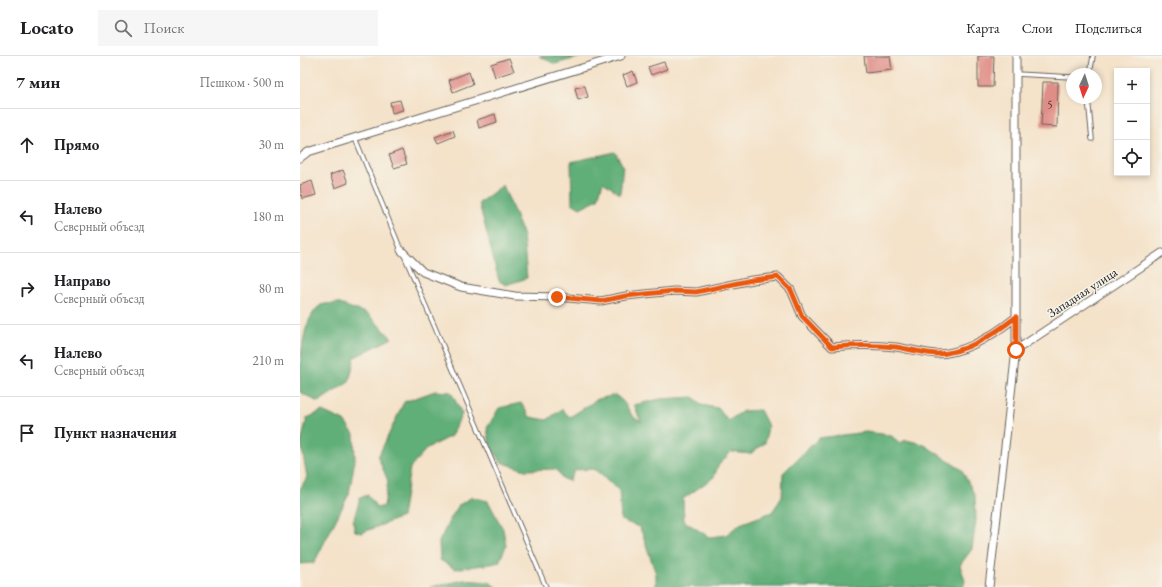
<!DOCTYPE html>
<html lang="ru">
<head>
<meta charset="utf-8">
<style>
	:root { --surface:#fff; --page:#f6f6f6; --text:#202124; --muted:#757577; --line:#e0e0e0 }
	body { margin:0; font-family:"EB Garamond",serif; background:var(--page); color:var(--text) }
	.controls { position:absolute; right:12px; top:12px; display:grid; overflow:hidden; border-radius:0px; box-shadow:0 2px 6px #0003 }
	.controls button { width:36px; height:36px; display:grid; place-items:center; padding:0; border:0; border-bottom:1px solid var(--line); background:var(--surface); color:var(--text); font:20px sans-serif }
	.compass { position:absolute; left:766px; top:12px; width:36px; height:36px; border-radius:50%; background:var(--surface); box-shadow:0 2px 6px #0003; rotate:184deg }
	.stop { position:absolute; width:12px; height:12px; margin:-9px; border:3px solid #ea580c; border-radius:50%; background:#fff }
	.stop.end { background:#ea580c; border-color:#fff; box-shadow:0 1px 4px #0008 }
	.list { margin:0; padding:0; list-style:none }
	h2 { display:flex; justify-content:space-between; align-items:center; height:52px; margin:0; padding:0 16px; font-size:17px }
	h2 small { font-size:13px; font-weight:400; color:var(--muted) }
	.list li { display:grid; grid-template-columns:26px 1fr auto; gap:12px; align-items:center; box-sizing:border-box; height:72px; padding:0 16px; border-top:1px solid var(--line) }
	.list b { display:block; font-size:15px; white-space:nowrap }
	.list p { margin:0; font-size:13px; white-space:nowrap; color:var(--muted) }
	.list em { font-size:13px; font-style:normal; color:var(--muted) }
	.icon { flex:none; width:22px; height:22px; fill:none; stroke:currentColor; stroke-width:2; stroke-linecap:round; stroke-linejoin:round }
	.map { position:relative; flex:none; width:862px; height:531px; overflow:hidden }
	header { display:flex; align-items:center; gap:24px; box-sizing:border-box; height:56px; padding:0 20px; background:var(--surface); border-bottom:1px solid var(--line) }
	header strong { font-size:19px }
	nav { display:flex; gap:22px; margin-inline-start:auto; font-size:14px }
	.search { width:280px; height:36px; background:var(--page); display:flex; align-items:center; gap:10px; box-sizing:border-box; padding:0 14px; border-radius:0px; color:var(--muted); font-size:15px }
	main { display:flex }
	aside { flex:1; background:var(--surface) }
	.map>svg:first-child { display:block }
	.forest { fill:#60ae78; stroke:#3e654a }
	.building { fill:#df8d87 }
	.lines { fill:none; stroke-linecap:round; stroke-linejoin:round }
	.lane-casing { stroke:#686159; stroke-width:5.5 }
	.street-casing { stroke:#686159; stroke-width:9 }
	.lane { stroke:#fff; stroke-width:3.5 }
	.street { stroke:#fff; stroke-width:7 }
	.route { stroke:#ea580c; stroke-width:5 }
	.labels { text-anchor:middle; stroke-width:3; stroke-linejoin:round; paint-order:stroke }
	.number-label { font-size:11px; fill:#4d3837 }
	.street-label { font-size:13px; fill:#1c1c1c; stroke:#f7f3e8 }
</style>
</head>
<body>
<header>
<strong>Locato</strong>
<div class="search"><svg class="icon" aria-label="search" viewBox="0 0 24 24"><circle cx="10" cy="10" r="6"/><path d="M15 15l6 6"/></svg>Поиск</div>
<nav><a>Карта</a><a>Слои</a><a>Поделиться</a></nav>
</header>
<main>
<aside>
<h2>7 мин<small>Пешком · 500 m</small></h2>
<ul class="list">
<li><svg class="icon" aria-label="ahead" viewBox="0 0 24 24"><path d="M12 20V5M6 11l6-6 6 6"/></svg><div><b>Прямо</b></div><em>30 m</em></li>
<li><svg class="icon" aria-label="left" viewBox="0 0 24 24"><path d="M17 20v-9H6M10 6l-5 5 5 5"/></svg><div><b>Налево</b><p>Северный объезд</p></div><em>180 m</em></li>
<li><svg class="icon" aria-label="right" viewBox="0 0 24 24"><path d="M7 20v-9h11M14 6l5 5-5 5"/></svg><div><b>Направо</b><p>Северный объезд</p></div><em>80 m</em></li>
<li><svg class="icon" aria-label="left" viewBox="0 0 24 24"><path d="M17 20v-9H6M10 6l-5 5 5 5"/></svg><div><b>Налево</b><p>Северный объезд</p></div><em>210 m</em></li>
<li><svg class="icon" aria-label="arrive" viewBox="0 0 24 24"><path d="M6 21V4h12l-3 4 3 4H6"/></svg><div><b>Пункт назначения</b></div></li>
</ul>
</aside>
<div class="map">
<svg width="862" height="531" viewBox="0 0 862 531">
	<rect width="100%" height="100%" fill="#f7f3e8"/>
	<filter id="ink" filterUnits="userSpaceOnUse"><feTurbulence type="fractalNoise" baseFrequency=".025" numOctaves="2"/><feDisplacementMap in="SourceGraphic" scale="8" xChannelSelector="R" yChannelSelector="G"/><feConvolveMatrix kernelMatrix="1 2 1 2 8 2 1 2 1" color-interpolation-filters="sRGB"/></filter>
	<filter id="wash" filterUnits="userSpaceOnUse"><feTurbulence type="fractalNoise" baseFrequency=".012" numOctaves="4" result="noise"/><feDisplacementMap in="SourceGraphic" scale="16" xChannelSelector="R" yChannelSelector="G"/><feGaussianBlur stdDeviation="0.9" result="paint"/><feColorMatrix in="noise" values="0 0 0 0 0 0 0 0 0 0 0 0 0 0 0 0 0 1.4 0 .05"/><feComposite in="paint" operator="in"/></filter>
	<g filter="url(#wash)">
		<rect width="100%" height="100%" fill="#f4e2c9"/>
		<path class="forest" d="M239 0H284L255 8Z
			M315 96 323 110 320 138 303 126 298 143 280 152 272 147 271 106Z
			M203 129 223 178 227 222 206 229 199 225 179 147Z
			M37 247 68 258 92 282 55 301 49 326 18 346 0 336C0 311 0 263 21 249 26 247 33 248 37 247Z
			M135 335 151 336 162 358 151 380 127 392 110 412 102 461 61 477 55 475 53 466 60 442 68 439 77 452 84 450 88 425 78 401 104 346Z
			M315 339C330 348 326 358 341 366L334 349 360 343 394 341 401 349 418 352 428 365 443 355 460 354 468 370 465 387 450 398 431 396 418 410 414 421 383 443 384 465 409 481 426 479 440 468 472 456 482 441 483 417 519 382 566 376 590 379 600 387 606 384 623 388 662 414 675 440 676 464 672 493 660 509 665 525 663 531H356V518L342 477 339 471 321 464 319 434 294 413 275 414 269 425 263 423 256 413 225 414 201 406 190 390 187 372 199 352 221 347 230 361 247 364 262 353 270 361 298 343Z
			M22 355 44 365 54 378 55 403 49 438 14 507 0 508V433L7 421 1 387 7 362Z
			M172 441 188 445 203 473 206 490 199 506 191 508 155 513 140 504 139 486 150 463 159 449Z
			M164 524 189 526 197 531H131Z"/>
		<g id="blocks">
			<path class="building" d="M564 0H590L592 14 566 17Z
				M678 0H694L693 31H678Z
				M209 2 214 15 195 21 191 8Z
				M364 6 367 13 351 19 348 11Z
				M333 15 337 26 327 30 323 19Z
				M169 16 173 28 153 36 149 24Z
				M743 26H758L757 71 741 70Z
				M285 30 288 41 278 44 275 32Z
				M100 44 103 54 92 57 90 46Z
				M195 58 197 66 179 72 177 64Z
				M153 74 155 80 138 87 135 81Z
				M102 94 107 108 94 112 89 99Z
				M43 114 48 127 35 132 30 119Z
				M12 125 16 139 2 143 0 129Z"/>
		</g>
	</g>
	<g filter="url(#ink)">
		<use href="#blocks" fill-opacity="0" stroke="#686159" stroke-width="1"/>
		<g class="lines">
			<g class="lane-casing">
				<path id="lane" d="M716 18 772 21
					M790 18 793 0
					M788 42 792 83
					M55 82 101 194
					M104 199 246 531"/>
			</g>
			<g class="street-casing">
				<path id="street" d="M0 102 8 96 321 0
					M101 194 123 216 161 231 215 240 257 241 301 245 326 240 374 235 396 236 452 224 478 221 491 234 502 260 532 291C554 289 574 289 596 291 609 293 623 297 636 298 665 298 695 278 716 261
					M716 294 862 197
					M689 531 716 294V0"/>
			</g>
			<use href="#lane" class="lane"/>
			<use href="#street" class="street"/>
		</g>
	</g>
	<g class="lines" filter="url(#ink)">
		<path class="route" d="M257 241 301 245 326 240 374 235 396 236 452 224 478 221 491 234 502 260 532 291C554 289 575 289 596 291 609 293 623 297 636 298 665 298 694 278 716 261V294"/>
	</g>
	<g class="labels">
		<g class="number-label">
			<text x="750" y="52">5</text>
		</g>
		<g class="street-label">
			<text transform="translate(782 236) rotate(-33)" y="5">Западная улица</text>
		</g>
	</g>
</svg>
<div class="controls">
<button>+</button>
<button>−</button>
<button><svg class="icon" aria-label="locate" viewBox="0 0 24 24"><circle cx="12" cy="12" r="6"/><path d="M12 2v4M12 18v4M2 12h4M18 12h4"/></svg></button>
</div>
<svg class="compass" viewBox="-18 -18 36 36"><path d="M0-13l5 13h-10z" fill="#e53935"/><path d="M0 13l5-13h-10z" fill="#757577"/></svg>
<div class="stop" style="left:716px;top:294px"></div>
<div class="stop end" style="left:257px;top:241px"></div>
</div>
</main>
</body>
</html>
